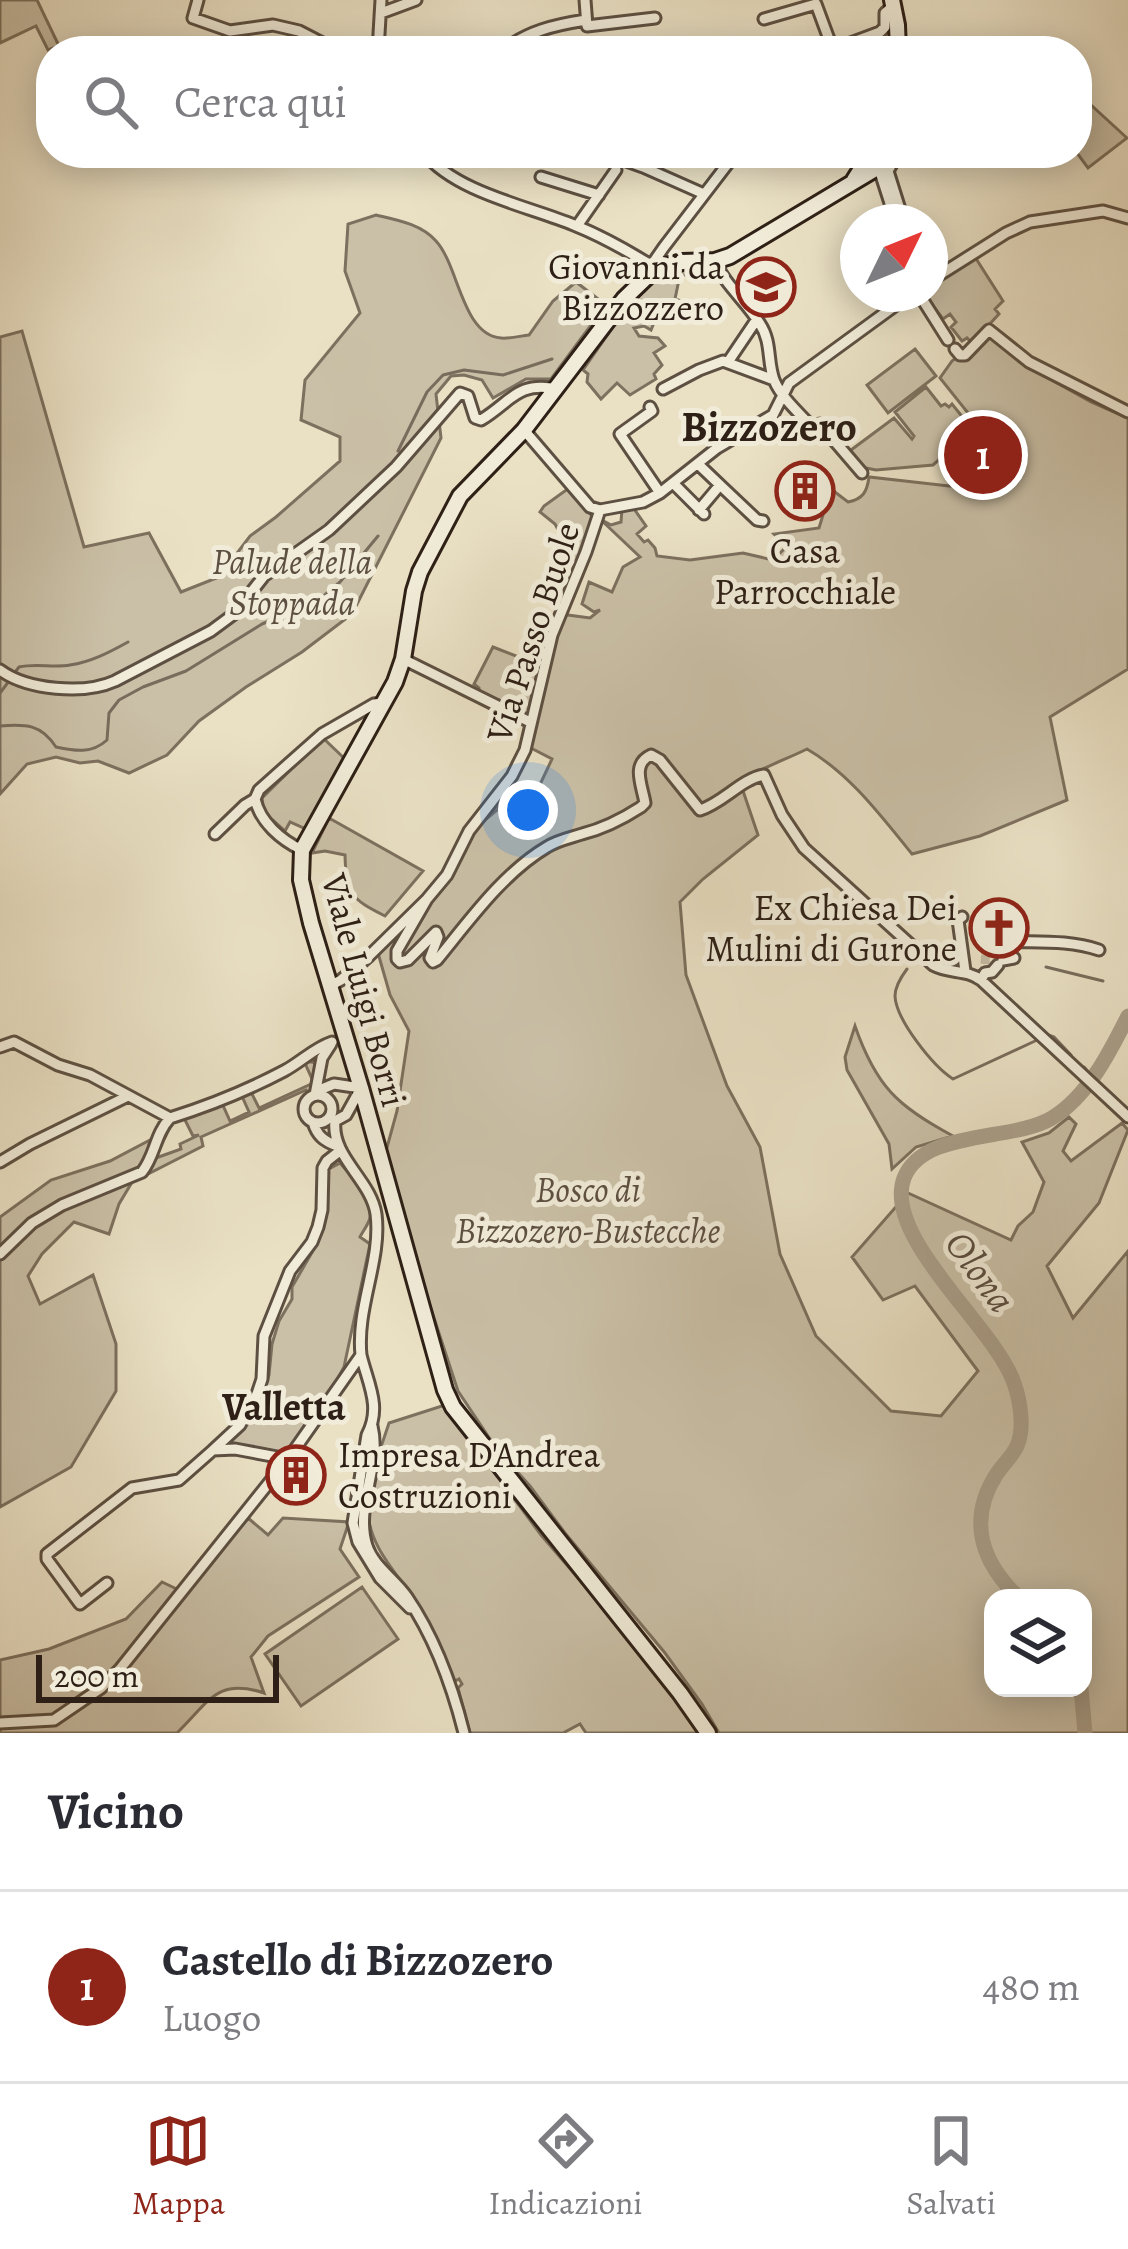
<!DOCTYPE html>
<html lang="it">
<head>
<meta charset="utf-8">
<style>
	:root { --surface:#fff; --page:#f2f2f3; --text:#2b2b33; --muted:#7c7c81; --line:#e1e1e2; --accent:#8f2418 }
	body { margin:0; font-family:Alegreya,serif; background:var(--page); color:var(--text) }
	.controls { position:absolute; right:36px; bottom:36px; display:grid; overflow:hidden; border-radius:24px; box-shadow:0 6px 30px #0003 }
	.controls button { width:108px; height:108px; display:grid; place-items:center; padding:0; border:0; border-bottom:3px solid var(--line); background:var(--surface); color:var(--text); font:60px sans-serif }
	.compass { position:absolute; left:840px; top:204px; width:108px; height:108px; border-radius:50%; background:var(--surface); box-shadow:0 6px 30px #0003; rotate:47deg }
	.scale { position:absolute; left:36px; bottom:30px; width:243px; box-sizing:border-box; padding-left:12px; border:6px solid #2e2016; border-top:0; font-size:33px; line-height:42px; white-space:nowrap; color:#2e2016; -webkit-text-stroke:9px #f1ecd9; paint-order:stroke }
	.you { position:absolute; left:528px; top:810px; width:42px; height:42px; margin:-30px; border:9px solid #fff; border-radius:50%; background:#1a73e8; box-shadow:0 0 0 18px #1a73e833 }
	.badge { display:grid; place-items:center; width:78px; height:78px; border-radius:50%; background:var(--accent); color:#fff; font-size:39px; font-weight:700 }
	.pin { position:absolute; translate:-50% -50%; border:6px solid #fff; box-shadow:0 3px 12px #0006 }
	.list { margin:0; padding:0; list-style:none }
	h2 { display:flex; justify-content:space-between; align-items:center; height:156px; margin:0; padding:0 48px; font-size:51px }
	h2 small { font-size:39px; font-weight:400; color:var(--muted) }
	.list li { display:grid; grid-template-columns:78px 1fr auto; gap:36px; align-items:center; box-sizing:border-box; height:192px; padding:0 48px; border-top:3px solid var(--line) }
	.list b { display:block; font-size:45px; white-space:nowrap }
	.list p { margin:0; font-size:39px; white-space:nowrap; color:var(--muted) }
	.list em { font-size:39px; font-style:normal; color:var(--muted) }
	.icon { flex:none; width:66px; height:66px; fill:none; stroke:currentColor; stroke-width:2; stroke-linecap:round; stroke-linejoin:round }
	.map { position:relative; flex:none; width:1128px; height:1733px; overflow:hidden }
	.search { position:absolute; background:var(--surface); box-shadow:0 6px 30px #0003; left:36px; right:36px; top:36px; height:132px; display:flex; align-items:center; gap:30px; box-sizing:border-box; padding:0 42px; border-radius:48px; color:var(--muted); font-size:45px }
	.sheet { height:348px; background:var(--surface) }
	nav { display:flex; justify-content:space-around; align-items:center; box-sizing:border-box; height:168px; border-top:3px solid var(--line); background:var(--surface); font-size:33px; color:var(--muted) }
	nav a { display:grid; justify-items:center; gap:6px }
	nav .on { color:var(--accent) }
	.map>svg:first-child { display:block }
	.green { fill:#cac0a7; stroke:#7c705e; stroke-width:3; fill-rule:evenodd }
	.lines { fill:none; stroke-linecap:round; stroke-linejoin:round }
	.stream { stroke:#786c5c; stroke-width:3 }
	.river { stroke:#aa9f8a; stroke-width:15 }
	.minor-tunnel { stroke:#c4baa2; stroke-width:9; stroke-dasharray:9 4.5; stroke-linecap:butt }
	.minor-casing { stroke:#5d5042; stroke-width:15 }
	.secondary-casing { stroke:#2e2016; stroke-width:20 }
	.minor { stroke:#f1ecd9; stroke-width:9 }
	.secondary { stroke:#f1ecd9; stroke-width:14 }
	.labels { text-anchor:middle; stroke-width:10; stroke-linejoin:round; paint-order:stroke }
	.poi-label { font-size:36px; fill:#2e2016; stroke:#f1ecd9; text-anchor:end }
	.park-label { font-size:36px; font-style:italic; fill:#5d5042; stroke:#f1ecd9 }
	.street-label { font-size:36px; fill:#2e2016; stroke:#f1ecd9 }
	.water-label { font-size:39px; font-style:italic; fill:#594c3f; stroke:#f1ecd9 }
	.neighbourhood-label { font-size:39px; font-weight:bold; fill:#2e2016; stroke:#f1ecd9 }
	.quarter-label { font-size:42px; font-weight:bold; fill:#2e2016; stroke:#f1ecd9 }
</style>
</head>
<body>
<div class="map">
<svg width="1128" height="1733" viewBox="0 0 1128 1733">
	<rect width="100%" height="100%" fill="#eae1c5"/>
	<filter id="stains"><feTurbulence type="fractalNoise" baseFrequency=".00167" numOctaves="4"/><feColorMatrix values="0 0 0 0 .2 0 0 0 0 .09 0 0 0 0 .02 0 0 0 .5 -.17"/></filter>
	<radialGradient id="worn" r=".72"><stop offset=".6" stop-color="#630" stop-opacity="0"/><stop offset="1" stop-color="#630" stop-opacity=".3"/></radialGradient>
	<path class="green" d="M0 0H37L59 46 48 50 36 26 0 43Z
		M1091 105 1127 138 1088 168 1077 153V115Z
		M376 215C397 220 421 224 436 241 459 266 462 335 501 338 509 339 520 336 529 335L553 301 576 282 606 305 551 379H526L493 398 482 380 464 375 451 376 436 394 441 438 352 614 302 652 246 687 199 721 167 755 129 773 98 761 80 763 56 757 27 764 0 794V337L22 331 84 547 149 533 181 592 219 577 250 536 276 517 340 461V437L301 420 305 380 360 313 345 271 348 224Z
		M975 257 1003 301 995 309 999 314 972 343 967 338 962 341 951 327 956 322 950 314 943 319 924 294H930V287Z
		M682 271H690L689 275H680L675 299 681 301 678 309 662 303 651 330 644 326 634 328 639 336 658 338 665 346 654 353 662 365 654 374 656 379 630 395 617 383 601 399 587 382 588 374 583 370 625 310 629 318 635 312 629 306 651 283Z
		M990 333 1041 374 1091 402 1128 418V669L1050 717 1067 800 980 836 912 854C881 816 850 774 807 749 785 760 760 768 740 782L758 835 703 879 680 902 686 975 727 1086 760 1147 780 1254 816 1336 891 1411 941 1416 978 1371 915 1286 883 1300 852 1257 908 1193 1011 1240 1018 1226 1033 1212 1044 1182 1022 1142 1049 1133 1069 1117 1076 1124 1063 1151 1071 1161 1122 1123 1128 1130 1099 1203 1047 1266 1073 1318 1128 1251V1733H719L702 1704 665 1653 565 1533 530 1486 496 1448 458 1391 391 1187 386 1151 397 1111 409 1031 390 995 378 953 439 882 472 831 497 810 511 788 536 793 552 759 529 747 560 614 590 618 600 610 594 612 582 604 589 582 612 592 623 567 640 557 600 519 611 525 621 522 622 509 632 506 646 526 637 534 644 542 648 540 655 548 657 556 690 560 743 553 773 560 786 547 774 534 819 528 831 489 848 502C863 499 867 492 869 477L949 486 983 484 1008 463 940 378 952 361ZM993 1598H1083V1688H993Z
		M915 349 936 376 888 413 867 385Z
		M926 387 941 406 945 404 949 407 952 404 973 430 933 465 876 470 861 467 847 453 894 418 912 439 914 436 895 412Z
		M569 488 592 516 583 549 576 562 555 550 563 539 555 524 540 512 544 506Z
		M493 647 542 666 530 714 526 717 499 700 496 702 479 693V688L474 684Z
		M323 738 346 760 306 829 290 822 285 831 264 812 262 798Z
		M329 818 423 871 385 916C351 899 346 894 345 855L325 851 312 853Z
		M855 1026C876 1086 897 1106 953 1136L916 1147 892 1169 889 1144 847 1070 845 1057Z
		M304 1061 318 1063 314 1087 308 1092 306 1090 201 1137 203 1146 146 1175 153 1159 181 1149 180 1144 199 1135 193 1136 184 1118 221 1101 230 1121 249 1112 241 1094 250 1090 259 1108 311 1084 312 1079Z
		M150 1140 146 1159 119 1204 109 1234 74 1222 42 1254 28 1276 40 1304 93 1275 116 1344V1391L71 1467 0 1507V1217L51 1180 110 1161Z
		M340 1163C352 1177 373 1199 370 1218 368 1225 363 1231 360 1237L370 1244 344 1367 330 1393 285 1455 224 1443 244 1426 261 1400 269 1375 272 1344 279 1321 292 1299V1287L318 1242 325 1211 327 1170Z
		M445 1405 541 1535 647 1658 698 1733H586L580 1724 563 1733H470L458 1688 462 1684 459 1679 455 1681C442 1655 432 1628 417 1604 399 1575 371 1550 368 1514 366 1485 380 1451 389 1423Z
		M248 1518 268 1535 283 1518 349 1522 340 1549 359 1577 268 1636 251 1657 264 1693C217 1677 209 1702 177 1733H0V1660L49 1649 126 1619 162 1582 183 1592Z
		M362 1587 398 1639 301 1706 265 1654Z"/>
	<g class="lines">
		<path class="stream" d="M398 451 427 392 443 375 464 370 503 375 552 359
			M13 675 19 667C36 663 53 668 70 665 91 662 110 652 128 642
			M0 693 9 681
			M0 726C26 724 41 724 56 747 75 751 92 754 107 740L109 713 119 700 143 687 186 671 262 624 319 600 340 582 378 536
			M933 945 957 943
			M1046 967 1103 981
			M907 969C901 977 895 986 895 996 896 1020 933 1066 953 1079L1035 1041
			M1048 1035 1054 1037 1071 1055
			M1084 1067 1092 1076"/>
		<path class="river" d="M1019 1598C982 1563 967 1521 996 1475 1002 1465 1012 1457 1017 1446 1025 1428 1020 1400 1014 1383 995 1327 882 1237 904 1178 923 1129 1012 1142 1052 1118 1088 1096 1110 1052 1128 1016
			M1081 1688 1085 1733"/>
		<path class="minor-tunnel" d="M985 964 986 945"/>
		<g class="minor-casing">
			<path id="minor" d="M198 0 193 18 230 31 273 25 299 31 328 46 378 49
				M585 0 587 26 655 18
				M381 13 416 0
				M764 19 816 4 833 50
				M378 51 381 0
				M502 51C528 31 554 25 586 20
				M829 51 880 32 885 27V13L892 7
				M424 153C457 193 528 206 574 225 604 237 630 252 657 269
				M604 153 643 167
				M643 153V167L704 194
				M877 153 879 169 896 222
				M901 155 943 153
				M895 159 888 171 904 222
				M541 177 599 195
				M577 226 616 170
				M715 261C724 284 747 302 760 324 772 342 767 361 774 380 781 397 799 413 811 426L820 424 862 473
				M658 268 655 260 664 247 736 153
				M930 281 1006 233 1030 222 1103 211 1128 218
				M919 294 948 340
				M955 349 960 355H965L989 330 1029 362 1128 412
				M728 362 757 319
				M663 389 699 370 723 361 774 380
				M650 407 652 411 620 434 660 493
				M524 430 590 507 600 510 643 502 660 493 717 448 773 415 789 383 911 294
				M698 464 720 485 699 510
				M673 483 704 514
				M720 485 757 520 763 521
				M403 659 530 722
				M0 670C27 690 84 695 115 681L211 631 234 614 264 576 329 530 396 467 460 393 468 396 475 418 481 420C511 402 517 381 557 389
				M215 834 245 805 255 799
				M302 850C281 840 260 822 255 799L259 790 322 734 374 704 382 703
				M427 899 397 951V959L400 962 408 960 436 932 438 937 430 958 433 962 437 960C469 921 503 873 547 847 558 840 570 838 582 834 602 829 624 818 641 807L645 803C642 785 631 764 651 755L660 760 700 810C723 803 741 779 764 775L782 815 804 848 933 965C950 974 966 969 981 980L1128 1117
				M962 917 958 920 965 971
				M986 945 989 940C1027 944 1063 938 1099 950
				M1003 960 1014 958
				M981 980 985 973 992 972 998 965
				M330 986 341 980 369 956 427 899 447 875 469 831 512 776 525 750 552 635 586 552 600 510
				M0 1047 14 1042 58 1065 90 1075 170 1118
				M317 1091 334 1084 361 1088 346 1115 335 1121
				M315 1095 322 1058 331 1044
				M304 1109a14 14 0 1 1 28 0a14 14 0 1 1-28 0Z
				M313 1122C317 1136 324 1141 337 1146
				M0 1162 30 1144 128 1096
				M0 1254 32 1223 62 1205 142 1172C155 1156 155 1134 170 1118 208 1106 248 1090 284 1071 301 1062 314 1048 332 1042
				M361 1355C368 1384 382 1407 367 1435L353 1523 358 1542 380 1578 410 1608
				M372 1426C382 1466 354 1506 367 1546 374 1567 395 1579 407 1597 435 1638 452 1685 464 1733
				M213 1450 240 1425 257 1394 262 1379 264 1336 290 1271 312 1242 318 1227 322 1210 323 1168 327 1161 341 1150
				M107 1583 80 1604 47 1559V1554L132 1488 179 1480 213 1450 235 1449 288 1459
				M0 1723 54 1720 101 1688 120 1669 288 1459 361 1355C356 1307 382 1260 376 1214 371 1180 331 1157 335 1121"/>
		</g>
		<g class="secondary-casing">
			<path id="secondary" d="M892 0 897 25 898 51
				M854 180 871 153
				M708 1733 680 1693 453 1407 445 1390 361 1088 311 923 301 880 302 850 395 682 403 659 414 591 420 572 460 496 524 430 624 299 649 275 658 268 682 262 715 261 730 256 902 153"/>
		</g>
		<use href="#minor" class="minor"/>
		<use href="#secondary" class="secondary"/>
	</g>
	<defs>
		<g id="school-ring" transform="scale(3)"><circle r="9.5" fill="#f1ecd9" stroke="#8f2418" stroke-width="1.5"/><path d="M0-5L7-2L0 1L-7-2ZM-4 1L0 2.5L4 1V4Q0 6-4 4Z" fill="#8f2418"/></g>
		<g id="building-ring" transform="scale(3)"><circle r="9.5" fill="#f1ecd9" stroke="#8f2418" stroke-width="1.5"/><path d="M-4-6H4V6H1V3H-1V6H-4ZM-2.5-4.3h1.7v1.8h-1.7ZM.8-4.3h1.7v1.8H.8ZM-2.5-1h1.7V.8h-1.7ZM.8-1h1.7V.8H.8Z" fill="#8f2418"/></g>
		<g id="church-ring" transform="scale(3)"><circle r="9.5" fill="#f1ecd9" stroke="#8f2418" stroke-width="1.5"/><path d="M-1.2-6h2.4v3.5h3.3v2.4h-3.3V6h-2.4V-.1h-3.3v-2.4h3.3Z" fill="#8f2418"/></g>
	</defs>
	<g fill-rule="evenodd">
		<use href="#school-ring" x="766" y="287"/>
		<use href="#building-ring" x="805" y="491"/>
		<use href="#church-ring" x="999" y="928"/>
		<use href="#building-ring" x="296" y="1475"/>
	</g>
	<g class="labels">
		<g class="poi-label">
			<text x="724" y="279">Giovanni da<tspan x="724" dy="41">Bizzozzero</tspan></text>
			<text x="805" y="563" text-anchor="middle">Casa<tspan x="805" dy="41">Parrocchiale</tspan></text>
			<text x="957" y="920">Ex Chiesa Dei<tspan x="957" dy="41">Mulini di Gurone</tspan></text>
			<text x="338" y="1467" text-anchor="start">Impresa D'Andrea<tspan x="338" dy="41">Costruzioni</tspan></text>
		</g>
		<g class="park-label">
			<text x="292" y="574">Palude della<tspan x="292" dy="41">Stoppada</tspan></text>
			<text x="588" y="1202">Bosco di<tspan x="588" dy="41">Bizzozero-Bustecche</tspan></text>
		</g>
		<g class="street-label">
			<text transform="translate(532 632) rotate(-72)" y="13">Via Passo Buole</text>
			<text transform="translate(365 990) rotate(75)" y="13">Viale Luigi Borri</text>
		</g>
		<g class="water-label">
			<text transform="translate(981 1271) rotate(54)" y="14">Olona</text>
		</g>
		<g class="neighbourhood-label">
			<text x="284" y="1420">Valletta</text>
		</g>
		<g class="quarter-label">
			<text x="769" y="441">Bizzozero</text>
		</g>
	</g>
	<rect width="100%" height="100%" filter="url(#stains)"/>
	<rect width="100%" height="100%" fill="url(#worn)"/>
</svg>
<div class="controls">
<button><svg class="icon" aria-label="layers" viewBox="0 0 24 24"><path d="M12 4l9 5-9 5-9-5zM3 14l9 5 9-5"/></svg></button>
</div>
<svg class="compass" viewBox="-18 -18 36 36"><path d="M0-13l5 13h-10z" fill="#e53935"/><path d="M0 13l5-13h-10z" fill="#7c7c81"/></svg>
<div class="scale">200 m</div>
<div class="you"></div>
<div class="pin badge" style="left:983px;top:455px">1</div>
<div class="search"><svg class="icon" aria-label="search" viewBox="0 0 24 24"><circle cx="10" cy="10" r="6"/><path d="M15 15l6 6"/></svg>Cerca qui</div>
</div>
<section class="sheet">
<h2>Vicino<small></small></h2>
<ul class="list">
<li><span class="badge">1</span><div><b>Castello di Bizzozero</b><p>Luogo</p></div><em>480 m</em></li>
</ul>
</section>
<nav>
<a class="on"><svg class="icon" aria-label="map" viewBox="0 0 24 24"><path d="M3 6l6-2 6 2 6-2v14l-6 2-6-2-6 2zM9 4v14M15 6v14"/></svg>Mappa</a>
<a><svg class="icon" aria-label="directions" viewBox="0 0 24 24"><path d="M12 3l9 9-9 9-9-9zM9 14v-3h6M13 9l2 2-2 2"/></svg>Indicazioni</a>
<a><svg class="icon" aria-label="saved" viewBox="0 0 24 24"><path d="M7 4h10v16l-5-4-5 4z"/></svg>Salvati</a>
</nav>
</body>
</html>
